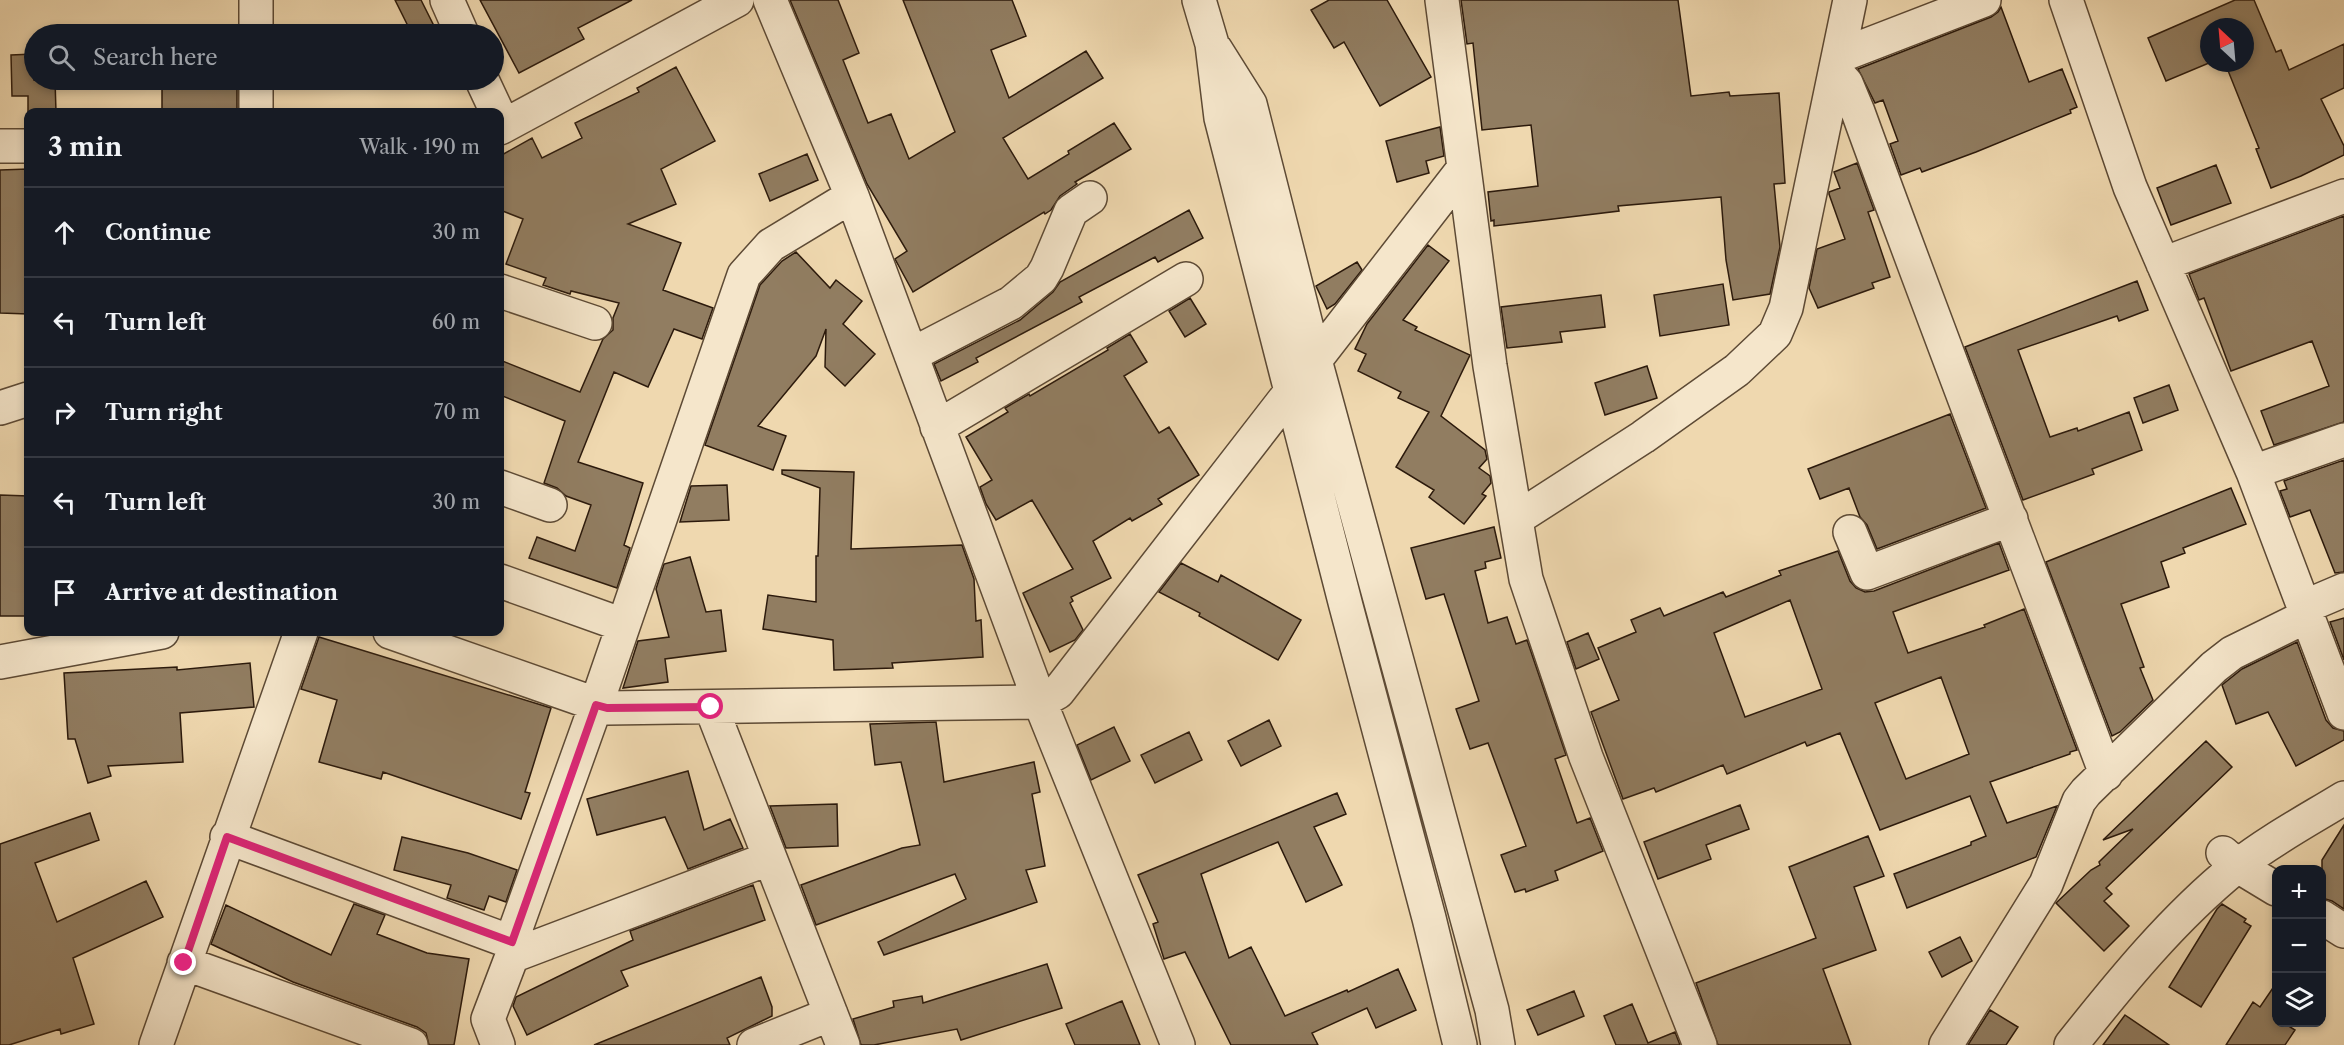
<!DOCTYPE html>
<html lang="en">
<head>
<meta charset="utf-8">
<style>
	:root { --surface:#171b24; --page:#20242c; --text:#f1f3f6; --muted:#9ea1a6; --line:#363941 }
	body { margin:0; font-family:"Libre Caslon Text",serif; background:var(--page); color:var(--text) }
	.controls { position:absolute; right:18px; bottom:18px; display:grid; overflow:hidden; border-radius:12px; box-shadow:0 3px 9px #0003 }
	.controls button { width:54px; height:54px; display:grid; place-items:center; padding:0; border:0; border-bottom:2px solid var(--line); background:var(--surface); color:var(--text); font:30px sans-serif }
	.compass { position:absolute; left:2200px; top:18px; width:54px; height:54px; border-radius:50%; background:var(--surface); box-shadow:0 3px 9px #0003; rotate:334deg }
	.stop { position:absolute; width:18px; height:18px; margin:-14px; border:4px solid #db2777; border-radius:50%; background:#fff }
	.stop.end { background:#db2777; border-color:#fff; box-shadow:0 2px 6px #0008 }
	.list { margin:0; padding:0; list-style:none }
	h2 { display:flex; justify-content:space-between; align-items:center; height:78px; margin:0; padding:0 24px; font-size:26px }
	h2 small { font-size:20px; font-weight:400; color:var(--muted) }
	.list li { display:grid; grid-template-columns:39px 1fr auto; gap:18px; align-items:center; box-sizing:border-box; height:90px; padding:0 24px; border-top:2px solid var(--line) }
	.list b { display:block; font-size:22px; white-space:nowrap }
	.list em { font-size:20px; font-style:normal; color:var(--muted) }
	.icon { flex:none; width:33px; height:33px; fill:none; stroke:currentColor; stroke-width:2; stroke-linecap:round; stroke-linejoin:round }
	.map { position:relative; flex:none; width:2344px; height:1045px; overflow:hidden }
	.search { position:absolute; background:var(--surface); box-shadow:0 3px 9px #0003; left:24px; top:24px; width:480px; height:66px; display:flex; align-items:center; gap:15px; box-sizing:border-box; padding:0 21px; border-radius:33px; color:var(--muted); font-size:22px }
	.panel { position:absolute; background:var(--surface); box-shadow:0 3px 9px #0003; left:24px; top:108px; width:480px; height:528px; border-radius:12px }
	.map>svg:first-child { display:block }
	.building { fill:#917d61; stroke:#2c1a0c; stroke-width:1.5; fill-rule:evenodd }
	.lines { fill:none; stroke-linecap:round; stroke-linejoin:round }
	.minor-casing { stroke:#5d4a35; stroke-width:36 }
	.minor { stroke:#f5e6cb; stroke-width:33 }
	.route { stroke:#db2777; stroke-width:8 }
</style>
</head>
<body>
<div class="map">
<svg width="2344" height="1045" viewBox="0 0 2344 1045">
	<rect width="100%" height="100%" fill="#efd8af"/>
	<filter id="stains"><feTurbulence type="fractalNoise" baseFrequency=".00333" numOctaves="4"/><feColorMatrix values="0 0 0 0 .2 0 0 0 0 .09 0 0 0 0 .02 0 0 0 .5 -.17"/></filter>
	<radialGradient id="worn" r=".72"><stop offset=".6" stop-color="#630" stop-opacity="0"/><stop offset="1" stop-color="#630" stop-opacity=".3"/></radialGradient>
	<path class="building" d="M395 0H421L433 24 412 34Z
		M480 0H632L578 28 584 39 519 73Z
		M790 0H838L859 53 843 60 868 123 891 114 909 159 955 132 903 0H1012L1026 36 991 50 1009 98 1086 51 1103 78 1003 138 1028 179 1069 154 1068 151 1114 123 1131 149 1075 182 1077 184 1060 196 1051 210 1045 214 1044 212 913 292 895 259 907 251 867 184Z
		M1329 0H1387L1431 77 1380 106 1344 42 1334 48 1311 10Z
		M1461 0H1678L1691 96 1729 92 1730 96 1779 93 1785 183 1774 184 1780 247 1770 294 1733 300 1726 260 1721 197 1618 206 1619 211 1494 226V220L1491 221 1488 192 1538 186 1531 125 1482 130 1473 43 1467 44Z
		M2235 0H2254L2276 52 2281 50 2289 70 2344 44V88L2321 99 2344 146V155L2301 176 2271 188 2256 149 2259 148 2225 63H2245V27H2209V63L2166 81 2148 38Z
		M2001 7 2029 82 2062 69 2077 107 2070 110 2071 113 1976 152 1922 172 1920 168 1901 175 1890 144 1898 141 1883 100 1875 103 1858 69 1991 17 1998 12Z
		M34 54V80H55L56 112H28V96H12L11 55Z
		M676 67 715 141 661 169 676 204 628 224 681 243 663 290 713 308 702 339 674 329 648 387 614 372 578 462 643 483 624 545 630 548 617 588 529 558 537 537 575 551 591 505 566 496 557 488 544 483 565 421 500 395V360L580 392 603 339 613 330V318L619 303 571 291 570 294 543 285 546 278 506 264 523 219 500 210V156L532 138 542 158 582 138 575 123 639 92 637 88Z
		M162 80H237V109L185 110V112H162Z
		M1440 127 1444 156 1426 161 1429 173 1397 182 1386 141Z
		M807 154 818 180 770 201 759 174Z
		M1857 163 1874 210 1868 212 1890 277 1872 283 1874 288 1818 308 1809 288 1817 249 1845 239 1829 194V192L1840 188 1834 172Z
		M2216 165 2231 203 2171 225 2157 188Z
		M28 169V314L0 313V170Z
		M1189 210 1203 238 1158 262 1155 257 1079 297 1082 302 976 358 978 362 941 381 934 364 1020 320 1053 292 1060 282Z
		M2344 216V422L2274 445 2261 411 2329 386 2312 341 2231 371 2204 298 2199 300 2189 274Z
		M1428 245 1449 261 1403 320 1417 327 1415 330 1470 355 1441 416 1485 450 1487 459 1479 468 1490 476 1491 483 1482 494 1486 496 1464 524 1429 497 1434 490 1396 467 1429 412 1398 398 1401 392 1358 371 1366 354 1355 349 1367 324Z
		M796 252 830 288 836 280 862 301 843 324 875 354 845 386 825 367 826 329 816 356 758 426 786 436 773 470 705 445 760 285 782 261Z
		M1357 262 1362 270 1335 304 1327 309 1316 286Z
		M2137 281 2148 310 2119 321 2117 316 2018 350 2050 437 2077 428 2078 431 2129 412 2142 450 2092 469 2094 474 2023 500 1965 347Z
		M1723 284 1729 325 1660 336 1654 295Z
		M1601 295 1605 327 1560 332 1562 342 1507 348 1501 307Z
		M1190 298 1206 324 1185 337 1169 311Z
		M1130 334 1147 362 1124 376 1159 433 1169 427 1199 475 1158 499 1162 504 1132 521 1130 518 1093 541 1111 578 1071 597 1073 601 1070 603 1083 630 1075 640 1050 652 1023 593 1073 569 1032 500 996 520 986 504 980 487 992 480 966 437 1008 412 1005 408 1029 394 1030 396 1108 350 1107 348Z
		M1647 366 1657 398 1605 415 1595 383Z
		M2169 385 2178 410 2143 423 2134 398Z
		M1950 414 1986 508 1877 549 1867 525 1860 517 1849 488 1820 499 1808 469Z
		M2344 460V572L2335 573 2310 510 2290 517 2280 491 2287 489 2284 481Z
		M782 470 854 472 851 549 962 545 974 579 976 621 981 620 983 657 892 663 893 668 834 670 833 640 763 629 768 595 816 602V556H818L820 488 782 474Z
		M727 485 729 520 680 522 691 486Z
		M2231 488 2246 524 2183 548 2185 553 2161 562 2169 587 2121 604 2144 667 2140 668 2153 700 2120 732 2112 736 2046 562Z
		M0 495 28 496V616H0Z
		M1494 527 1501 558 1485 562 1486 568 1475 571 1488 623 1507 617 1516 644 1527 640 1566 755 1555 759 1577 823 1590 818 1603 851 1555 871 1558 880 1526 892 1525 889 1515 892 1501 855 1526 846 1488 743 1470 749 1456 709 1479 701 1444 594 1426 599 1411 548Z
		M1999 543 2009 570 1893 612 1908 653 1985 627 1984 625 2024 609 2077 750 2070 752V754L1990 782 2007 823 2057 806 2036 857 1907 908 1894 874 1971 845V842L1986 836 1970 796 1880 830 1840 733 1807 746 1805 742 1727 774 1723 765 1656 792 1654 788 1623 799 1591 712 1619 700 1598 648 1636 632 1631 620 1660 608 1664 616 1723 592 1726 597 1781 575 1779 571 1838 551 1850 581 1856 588 1865 592 1874 591ZM1790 600 1822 689 1745 717 1714 633ZM1941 677 1969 754 1906 779 1875 703Z
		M690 557 706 612 721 610 726 651 665 659 668 682 623 688 638 641 669 637 656 589 664 564Z
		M1181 563 1218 582 1221 575 1301 620 1278 660 1199 616 1200 613 1159 592Z
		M2344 618V660L2330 622Z
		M1588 633 1599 659 1576 669 1567 642Z
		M319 637 551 708 525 792 530 793 521 819 383 772 381 779 319 762 337 700 301 689Z
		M2297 642 2326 720 2333 728 2344 731V740L2296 766 2268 712 2236 724 2222 685 2242 669Z
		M250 663 254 707 180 713 183 762 108 766 111 776 88 783 75 739H68L64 673 177 667V670Z
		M1269 720 1281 746 1241 766 1228 741Z
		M936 722 944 782 1034 762 1040 792 1032 794 1045 866 1026 870 1037 902 884 955 878 942 966 899 955 874 816 925 801 885 902 848 920 845 901 762 875 765 870 724Z
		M1114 727 1130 761 1091 780 1077 745Z
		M1189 732 1202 760 1155 783 1141 755Z
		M2206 741 2232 767 2106 888 2112 894 2104 901 2129 926 2104 951 2056 903 2091 870 2100 865 2099 862 2133 829 2103 840Z
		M688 771 704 830 730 819 743 848 688 869 665 817 597 835 587 799Z
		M1337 793 1346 814 1314 827 1342 885 1306 902 1278 842 1201 874 1229 958 1251 947 1285 1016 1347 990 1348 992 1398 969 1416 1010 1376 1028 1367 1008 1312 1033 1318 1045H1231L1185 952 1164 959 1153 924 1158 922 1138 875Z
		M837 804 838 846 786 848 770 806Z
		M1740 805 1749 829 1706 845 1711 859 1658 879 1644 842Z
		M90 813 99 840 35 863 57 922 146 881 163 917 73 958 94 1024 61 1034 60 1029 9 1045H0V844Z
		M2344 825V909L2332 901 2322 898V860Z
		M1868 836 1884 876 1854 887 1876 950 1823 969 1851 1045H1718L1696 983 1816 938 1789 867Z
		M402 837 468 853 517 870 506 902 489 896 484 910 447 898 451 885 394 870Z
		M753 885 765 920 621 971 628 986 527 1035 513 1006 516 997 633 940 630 931Z
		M354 904 385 915 377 934 427 953 469 959 454 1045H429L426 1033 417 1027 293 982 211 944 226 905 331 955Z
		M2222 904 2246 919 2244 922 2251 926 2201 1007 2169 987 2217 909Z
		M1960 937 1972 961 1942 977 1929 952Z
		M1047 964 1062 1008 961 1040 957 1029 874 1045H861L853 1019 894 1007 893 1001 922 996 923 1003Z
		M761 977 772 1007V1016L727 1038 730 1045H594Z
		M2277 982V1023H2284L2295 1030 2285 1045H2226L2253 1002 2260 1007Z
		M1574 991 1584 1016 1538 1035 1527 1010Z
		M1122 1001 1140 1045H1075L1066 1024Z
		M1632 1004 1648 1043 1675 1032 1680 1045H1616L1604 1016Z
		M1990 1010 2018 1027 2006 1045H1968Z
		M2125 1015 2169 1045H2103Z"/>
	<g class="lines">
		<g class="minor-casing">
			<path id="minor" d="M256 0V34
				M447 0 462 34
				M770 0 852 196 1040 702 1178 1045
				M1199 0 1212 44 1221 118 1346 606 1429 918 1460 1045
				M1442 0 1490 366 1526 579 1586 757 1700 1045
				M2066 0 2130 187 2253 472 2344 713
				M1216 50 1250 104 1315 360 1492 1010 1498 1045
				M1839 56 1984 0
				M1836 72 1846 83 1858 112C1938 333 2024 553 2106 774
				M256 80V112
				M482 80 497 112
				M500 128 737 0
				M0 146H28
				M2163 264 2344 196
				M500 291 595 323
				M911 355 1011 303 1041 278 1047 268 1071 211 1090 198
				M0 408 28 399
				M937 427 1186 279
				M2253 472 2344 440
				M500 487 550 505
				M1516 519 1643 437 1737 370 1775 334 1786 308 1850 0
				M1850 532 1867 573 2011 519
				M500 581 623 625
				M2304 607 2344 590
				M390 632 607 708 1040 702 1058 692 1464 168
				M0 662 162 632
				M711 707 843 1045
				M227 837 511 942
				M2223 853 2238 866 2276 889
				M2322 917 2344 931
				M512 956 770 858
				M184 963 411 1045
				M156 1045 301 632
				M498 1045 488 1019 512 956 511 942 596 705 744 275 771 245 852 196
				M754 1045 831 1014
				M1946 1045 2046 884 2079 801 2086 792 2214 667 2232 653 2307 616
				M2071 1045C2121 982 2173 918 2236 867 2269 841 2308 820 2344 798"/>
		</g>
		<use href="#minor" class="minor"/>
	</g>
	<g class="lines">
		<path class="route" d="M184 963 227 837 512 942 596 705 607 708 711 707"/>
	</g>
	<rect width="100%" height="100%" filter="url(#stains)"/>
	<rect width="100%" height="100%" fill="url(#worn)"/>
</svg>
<div class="controls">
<button>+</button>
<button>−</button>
<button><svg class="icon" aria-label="layers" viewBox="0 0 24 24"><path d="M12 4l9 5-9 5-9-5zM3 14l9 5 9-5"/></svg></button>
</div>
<svg class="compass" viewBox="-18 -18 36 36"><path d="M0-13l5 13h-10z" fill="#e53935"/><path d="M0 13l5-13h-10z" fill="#9ea1a6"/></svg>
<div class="stop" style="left:711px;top:707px"></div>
<div class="stop end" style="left:184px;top:963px"></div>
<div class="search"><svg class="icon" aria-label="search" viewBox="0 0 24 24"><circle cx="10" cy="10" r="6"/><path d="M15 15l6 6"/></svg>Search here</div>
<section class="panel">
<h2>3 min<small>Walk · 190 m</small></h2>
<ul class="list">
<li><svg class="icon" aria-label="ahead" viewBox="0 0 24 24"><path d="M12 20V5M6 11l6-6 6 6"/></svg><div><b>Continue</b></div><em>30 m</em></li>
<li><svg class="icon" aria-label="left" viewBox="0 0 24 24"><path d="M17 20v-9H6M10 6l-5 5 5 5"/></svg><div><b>Turn left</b></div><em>60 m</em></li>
<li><svg class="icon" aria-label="right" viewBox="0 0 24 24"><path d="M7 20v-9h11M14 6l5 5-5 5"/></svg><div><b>Turn right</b></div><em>70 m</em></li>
<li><svg class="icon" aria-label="left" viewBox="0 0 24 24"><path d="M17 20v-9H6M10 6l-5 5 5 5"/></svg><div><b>Turn left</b></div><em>30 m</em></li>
<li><svg class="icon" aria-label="arrive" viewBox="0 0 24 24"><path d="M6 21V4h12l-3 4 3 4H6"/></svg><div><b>Arrive at destination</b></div></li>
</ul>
</section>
</div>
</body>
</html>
